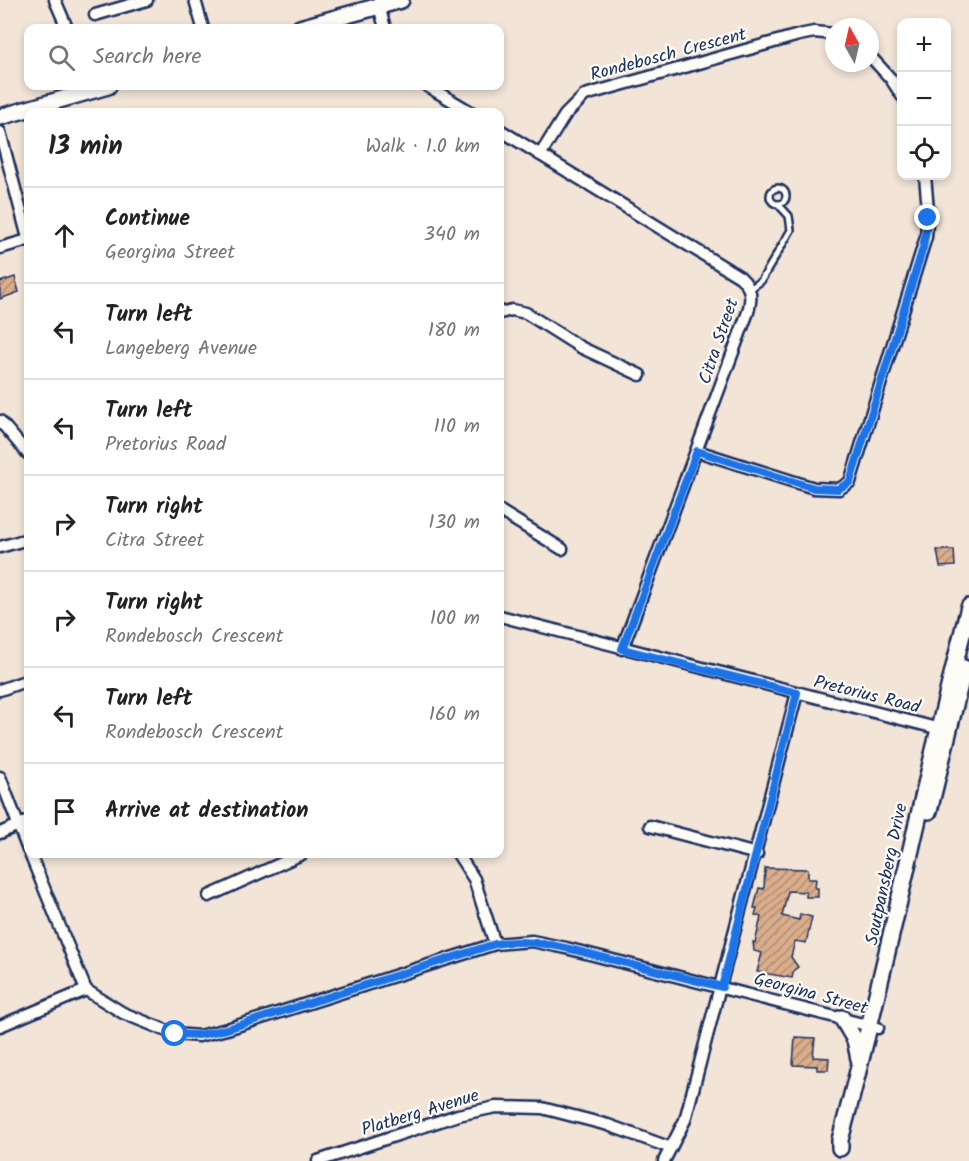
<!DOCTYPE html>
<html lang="en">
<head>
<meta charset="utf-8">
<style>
	:root { --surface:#fff; --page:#f6f6f6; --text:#222; --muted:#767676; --line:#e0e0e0 }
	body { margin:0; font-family:Kalam,sans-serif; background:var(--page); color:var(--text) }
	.controls { position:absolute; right:18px; top:18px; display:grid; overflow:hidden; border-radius:12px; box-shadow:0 3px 9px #0003 }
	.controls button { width:54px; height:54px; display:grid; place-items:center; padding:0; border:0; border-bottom:2px solid var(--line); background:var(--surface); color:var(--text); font:30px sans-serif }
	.compass { position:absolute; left:825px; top:18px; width:54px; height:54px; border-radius:50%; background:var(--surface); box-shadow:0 3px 9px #0003; rotate:352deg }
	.stop { position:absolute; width:18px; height:18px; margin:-14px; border:4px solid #1a73e8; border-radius:50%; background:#fff }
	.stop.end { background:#1a73e8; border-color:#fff; box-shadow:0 2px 6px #0008 }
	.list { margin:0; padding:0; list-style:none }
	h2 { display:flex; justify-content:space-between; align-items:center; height:78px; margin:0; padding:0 24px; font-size:26px }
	h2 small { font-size:20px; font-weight:400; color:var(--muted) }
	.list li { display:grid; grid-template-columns:39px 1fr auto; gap:18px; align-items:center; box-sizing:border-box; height:96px; padding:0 24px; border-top:2px solid var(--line) }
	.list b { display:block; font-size:22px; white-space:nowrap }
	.list p { margin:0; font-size:20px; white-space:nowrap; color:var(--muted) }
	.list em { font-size:20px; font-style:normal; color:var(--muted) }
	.icon { flex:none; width:33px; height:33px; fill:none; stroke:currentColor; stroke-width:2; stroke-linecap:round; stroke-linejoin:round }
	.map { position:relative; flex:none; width:969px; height:1161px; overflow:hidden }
	.search { position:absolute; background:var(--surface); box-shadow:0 3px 9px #0003; left:24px; top:24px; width:480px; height:66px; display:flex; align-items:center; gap:15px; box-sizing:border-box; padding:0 21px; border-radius:12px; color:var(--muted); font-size:22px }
	.panel { position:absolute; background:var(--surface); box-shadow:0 3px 9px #0003; left:24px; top:108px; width:480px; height:750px; border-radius:12px }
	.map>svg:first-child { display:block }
	.building { fill:url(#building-hatch); stroke:#1b2f5e; stroke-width:1.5 }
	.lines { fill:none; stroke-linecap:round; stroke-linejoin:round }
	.lane-casing { stroke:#1b2f5e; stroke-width:10 }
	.street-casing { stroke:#1b2f5e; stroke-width:15 }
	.secondary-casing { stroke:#1b2f5e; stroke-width:20 }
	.lane { stroke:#fdfcf7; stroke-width:5 }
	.street { stroke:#fdfcf7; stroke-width:10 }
	.secondary { stroke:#fdfcf7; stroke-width:15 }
	.route { stroke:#1a73e8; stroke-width:8 }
	.labels { text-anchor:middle; stroke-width:4.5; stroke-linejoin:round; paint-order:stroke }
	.street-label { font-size:18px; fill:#1b2f5e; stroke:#fdfcf7 }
</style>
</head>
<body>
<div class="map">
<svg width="969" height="1161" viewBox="0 0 969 1161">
	<defs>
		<pattern id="building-hatch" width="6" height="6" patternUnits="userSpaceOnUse" patternTransform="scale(1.5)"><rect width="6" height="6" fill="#daad8b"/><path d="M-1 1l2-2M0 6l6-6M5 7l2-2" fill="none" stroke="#b08d75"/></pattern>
	</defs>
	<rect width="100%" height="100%" fill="#f2e4d7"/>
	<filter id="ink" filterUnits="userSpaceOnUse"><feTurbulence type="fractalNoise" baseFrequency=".0167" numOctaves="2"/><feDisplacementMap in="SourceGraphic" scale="12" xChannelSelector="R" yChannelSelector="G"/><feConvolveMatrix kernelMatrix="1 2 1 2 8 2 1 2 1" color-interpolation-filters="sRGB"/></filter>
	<g filter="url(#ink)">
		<path class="building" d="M15 277 19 292 0 299V282Z
			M937 550H954L955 566 940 567Z
			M765 868 808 869V879H816L815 888H818V897H806V892L788 891 782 916 799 920 800 914 812 917 806 943 795 941 791 957 798 967 794 970 792 978 757 972 762 953 754 951 753 942 755 943 761 917 755 915 757 908H754L759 888 764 889Z
			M795 1037 815 1038 813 1057 829 1058 828 1070H817V1066L793 1065Z"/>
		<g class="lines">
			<g class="lane-casing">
				<path id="lane" d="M770 196a8 8 0 1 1 16 0a8 8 0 1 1-16 0Z
					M750 289 761 281 791 230 789 216 778 204"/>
			</g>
			<g class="street-casing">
				<path id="street" d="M55 0 67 28
					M195 0 203 28
					M379 6 385 28
					M95 15 147 0
					M870 56 891 79 902 96
					M427 86 471 112
					M500 130 740 277C752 288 752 297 748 312L622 649
					M0 132 28 238
					M540 155 565 115 585 95 799 35 814 32 834 34
					M0 248 28 240
					M500 313 512 310 526 313 580 347 640 375
					M0 421 28 454
					M697 451 814 488 839 489 850 482 926 237 928 210 925 176
					M500 511 562 549
					M0 547 28 539
					M500 616 944 730
					M0 690 28 680
					M0 777 28 850
					M650 826 757 854
					M0 833 28 821
					M30 854 86 990 123 1013 175 1034 199 1036 227 1029 495 944 532 941 566 948 878 1028
					M458 854 474 879 495 944
					M209 896 302 854
					M0 1026 86 990
					M318 1161 458 1115 496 1107 542 1108 608 1125 671 1148
					M664 1161 685 1120 797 693"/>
			</g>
			<g class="secondary-casing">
				<path id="secondary" d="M300 28 401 0
					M0 117 108 86
					M929 811 964 668
					M842 1018 855 1040 859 1059
					M840 1148V1140C888 964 923 785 969 607"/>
			</g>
			<use href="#lane" class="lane"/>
			<use href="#street" class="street"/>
			<use href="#secondary" class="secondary"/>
		</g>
	</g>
	<g class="lines" filter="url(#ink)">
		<path class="route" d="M175 1034 199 1035 227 1029 495 944C535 937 574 950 613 960 649 969 685 978 722 987L797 693 622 649 697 451 814 488 838 489 850 482 923 248 928 218"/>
	</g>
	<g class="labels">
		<g class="street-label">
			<text transform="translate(668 54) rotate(-15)" y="6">Rondebosch Crescent</text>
			<text transform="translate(718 341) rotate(-71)" y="6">Citra Street</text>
			<text transform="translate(867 694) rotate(14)" y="6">Pretorius Road</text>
			<text transform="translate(886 874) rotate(-78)" y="6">Soutpansberg Drive</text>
			<text transform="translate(811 993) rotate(15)" y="6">Georgina Street</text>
			<text transform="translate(420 1112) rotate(-17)" y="6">Platberg Avenue</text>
		</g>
	</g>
</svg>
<div class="controls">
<button>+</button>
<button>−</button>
<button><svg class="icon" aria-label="locate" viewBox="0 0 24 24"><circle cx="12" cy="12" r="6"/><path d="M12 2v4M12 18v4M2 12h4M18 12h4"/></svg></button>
</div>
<svg class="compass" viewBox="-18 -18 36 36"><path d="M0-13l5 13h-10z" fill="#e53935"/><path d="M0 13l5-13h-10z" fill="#767676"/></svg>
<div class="stop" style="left:175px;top:1034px"></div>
<div class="stop end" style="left:928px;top:218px"></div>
<div class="search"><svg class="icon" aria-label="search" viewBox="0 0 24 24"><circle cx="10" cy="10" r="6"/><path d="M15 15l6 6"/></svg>Search here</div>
<section class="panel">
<h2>13 min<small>Walk · 1.0 km</small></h2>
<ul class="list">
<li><svg class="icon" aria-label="ahead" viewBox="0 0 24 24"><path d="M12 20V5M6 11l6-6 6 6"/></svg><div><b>Continue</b><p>Georgina Street</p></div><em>340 m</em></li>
<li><svg class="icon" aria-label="left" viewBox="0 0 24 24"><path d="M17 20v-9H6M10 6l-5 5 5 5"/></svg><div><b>Turn left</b><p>Langeberg Avenue</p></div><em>180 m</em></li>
<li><svg class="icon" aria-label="left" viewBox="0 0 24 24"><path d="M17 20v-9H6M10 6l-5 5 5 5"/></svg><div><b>Turn left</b><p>Pretorius Road</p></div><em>110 m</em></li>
<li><svg class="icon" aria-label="right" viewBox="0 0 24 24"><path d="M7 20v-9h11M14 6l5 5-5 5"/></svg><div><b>Turn right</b><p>Citra Street</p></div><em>130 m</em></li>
<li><svg class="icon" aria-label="right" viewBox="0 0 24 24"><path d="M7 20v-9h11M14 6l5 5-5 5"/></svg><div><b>Turn right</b><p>Rondebosch Crescent</p></div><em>100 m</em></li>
<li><svg class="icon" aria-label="left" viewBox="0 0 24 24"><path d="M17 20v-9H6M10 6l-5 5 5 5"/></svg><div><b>Turn left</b><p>Rondebosch Crescent</p></div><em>160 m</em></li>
<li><svg class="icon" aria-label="arrive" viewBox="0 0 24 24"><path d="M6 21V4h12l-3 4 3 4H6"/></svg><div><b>Arrive at destination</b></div></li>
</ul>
</section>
</div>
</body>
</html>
